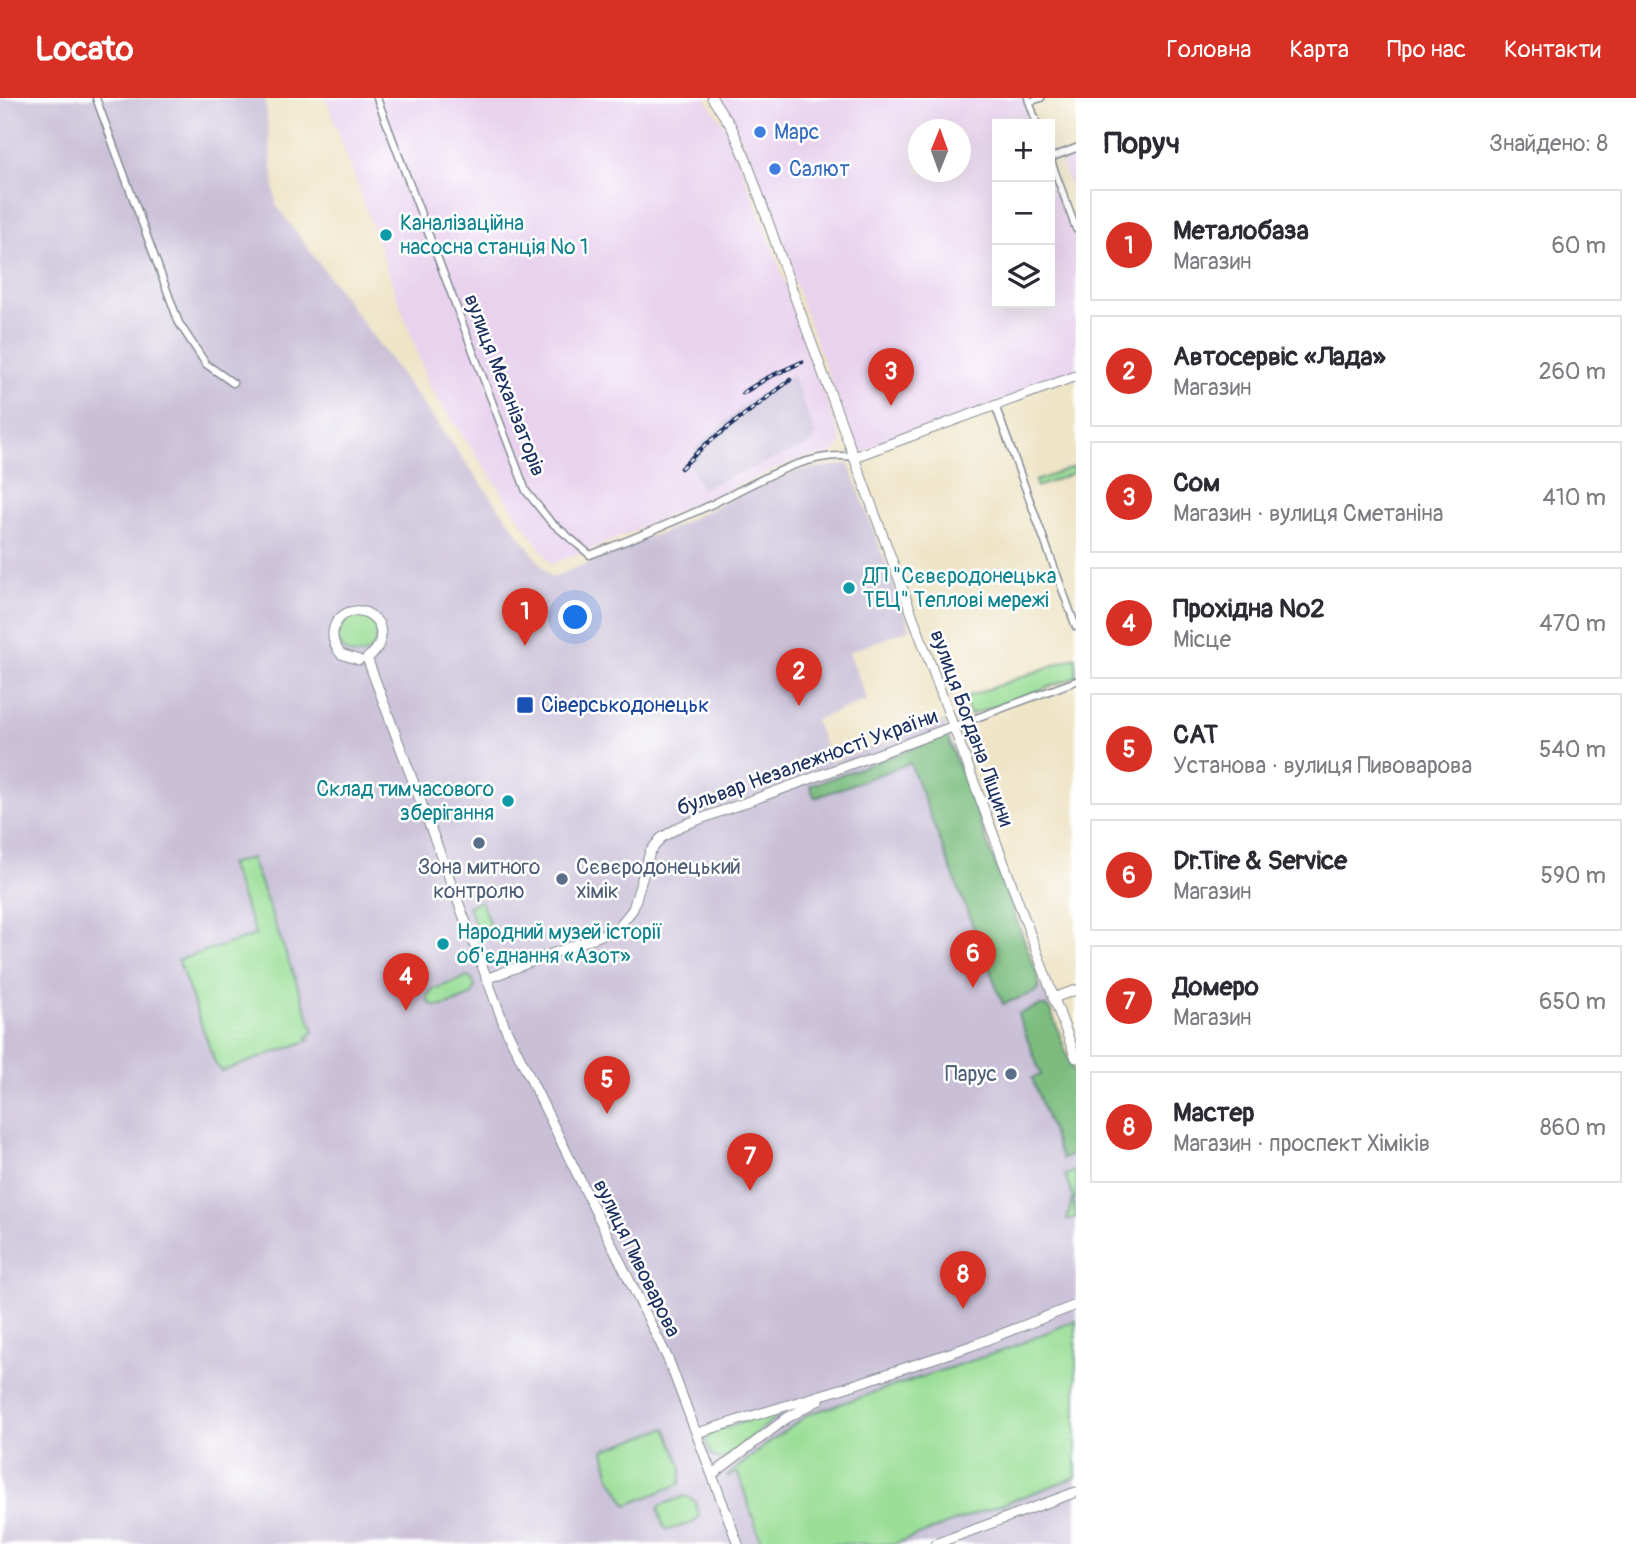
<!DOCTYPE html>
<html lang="uk">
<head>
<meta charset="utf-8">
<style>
	:root { --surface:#fff; --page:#f2f2f3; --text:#2b2b33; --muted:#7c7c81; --line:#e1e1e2; --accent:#d93025 }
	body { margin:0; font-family:Pangolin,sans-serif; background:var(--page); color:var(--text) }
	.controls { position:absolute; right:21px; top:21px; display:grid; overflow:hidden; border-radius:0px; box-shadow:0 7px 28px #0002 }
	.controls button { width:63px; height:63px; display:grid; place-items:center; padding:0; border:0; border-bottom:2px solid var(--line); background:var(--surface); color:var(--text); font:35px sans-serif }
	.compass { position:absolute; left:908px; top:21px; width:63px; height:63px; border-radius:50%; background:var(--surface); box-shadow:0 7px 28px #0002; rotate:1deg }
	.you { position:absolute; left:576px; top:520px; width:24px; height:24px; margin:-18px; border:5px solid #fff; border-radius:50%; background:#1a73e8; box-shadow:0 0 0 10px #1a73e833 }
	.badge { display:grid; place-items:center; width:46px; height:46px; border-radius:50%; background:var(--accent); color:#fff; font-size:23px; font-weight:700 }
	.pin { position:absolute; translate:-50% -58px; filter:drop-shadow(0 2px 4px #0008) }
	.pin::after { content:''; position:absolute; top:37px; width:24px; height:21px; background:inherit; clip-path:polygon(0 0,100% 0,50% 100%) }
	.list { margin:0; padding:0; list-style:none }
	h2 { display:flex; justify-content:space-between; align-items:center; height:91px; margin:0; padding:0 28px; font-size:30px }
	h2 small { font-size:23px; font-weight:400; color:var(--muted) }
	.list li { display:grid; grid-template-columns:46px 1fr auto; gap:21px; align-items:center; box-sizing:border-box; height:112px; margin:0 14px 14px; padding:0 14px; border:2px solid var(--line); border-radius:0px }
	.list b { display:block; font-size:26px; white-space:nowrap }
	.list p { margin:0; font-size:23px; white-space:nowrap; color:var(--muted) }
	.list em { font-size:23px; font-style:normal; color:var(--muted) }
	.icon { flex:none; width:38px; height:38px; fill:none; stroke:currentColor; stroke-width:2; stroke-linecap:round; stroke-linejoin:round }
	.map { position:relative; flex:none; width:1076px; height:1446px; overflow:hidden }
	header { display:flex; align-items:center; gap:42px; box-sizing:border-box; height:98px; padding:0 35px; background:var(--accent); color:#fff }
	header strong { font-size:33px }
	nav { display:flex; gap:38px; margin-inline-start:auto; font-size:24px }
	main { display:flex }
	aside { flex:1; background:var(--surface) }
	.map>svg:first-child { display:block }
	.built { fill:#e8d2ee; fill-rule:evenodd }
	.industrial { fill:#c9bfd7 }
	.green { fill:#9ade96; stroke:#5a867a; stroke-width:2 }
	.forest { fill:#7bbd7f; stroke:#4b766e; stroke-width:2 }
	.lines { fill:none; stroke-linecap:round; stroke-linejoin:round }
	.street-casing { stroke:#848a92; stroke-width:9 }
	.secondary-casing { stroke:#848a92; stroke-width:11 }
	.street { stroke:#fff; stroke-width:6 }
	.secondary { stroke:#fff; stroke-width:9 }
	.rail-casing { stroke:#1b2f5e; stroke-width:4.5 }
	.rail { stroke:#fff; stroke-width:2; stroke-dasharray:5; stroke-linecap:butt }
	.shop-dot { fill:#3f7fe0; stroke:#fff; stroke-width:2.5 }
	.culture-dot { fill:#0f9aa8; stroke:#fff; stroke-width:2.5 }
	.transit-dot { fill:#1a4fb4; stroke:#fff; stroke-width:2.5 }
	.service-dot { fill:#5c6f8a; stroke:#fff; stroke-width:2.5 }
	.labels { text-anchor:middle; stroke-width:5; stroke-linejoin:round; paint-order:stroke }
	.shop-label { font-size:21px; fill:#366cbe; stroke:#fff; text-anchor:start }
	.culture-label { font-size:21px; fill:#0d838f; stroke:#fff; text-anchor:start }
	.street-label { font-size:21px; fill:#1b2f5e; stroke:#fff }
	.transit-label { font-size:21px; fill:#164399; stroke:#fff; text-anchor:start }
	.service-label { font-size:21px; fill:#4e5e75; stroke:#fff }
</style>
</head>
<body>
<header>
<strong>Locato</strong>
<nav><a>Головна</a><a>Карта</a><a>Про нас</a><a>Контакти</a></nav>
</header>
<main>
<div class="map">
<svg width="1076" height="1446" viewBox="0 0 1076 1446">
	<rect width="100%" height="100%" fill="#fff"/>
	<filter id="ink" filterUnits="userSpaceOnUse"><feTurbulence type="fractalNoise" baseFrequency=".0143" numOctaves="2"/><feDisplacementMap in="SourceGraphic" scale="14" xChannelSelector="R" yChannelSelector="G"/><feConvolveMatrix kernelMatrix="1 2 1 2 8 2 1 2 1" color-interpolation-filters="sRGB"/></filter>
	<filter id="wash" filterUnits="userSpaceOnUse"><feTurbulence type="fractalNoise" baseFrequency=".00686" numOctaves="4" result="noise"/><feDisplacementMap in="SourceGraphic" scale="28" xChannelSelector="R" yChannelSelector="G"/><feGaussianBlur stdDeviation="1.57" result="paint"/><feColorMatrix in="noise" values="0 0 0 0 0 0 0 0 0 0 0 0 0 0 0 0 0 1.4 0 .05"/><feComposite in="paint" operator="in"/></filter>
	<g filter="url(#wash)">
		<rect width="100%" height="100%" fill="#eee4c6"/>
		<path class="built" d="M326 0H705L727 31 773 151 842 345 834 354 825 358 808 359 787 366 592 451 551 466 430 290Z
			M716 0H1024L1033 26H997V205H1050V72L1076 143V275L858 356 743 45 728 16ZM918 32H960V74H918Z
			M1076 58V104L1061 63Z"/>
		<path class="industrial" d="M0 0H265L276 107 551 480 626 450 637 443 662 435 753 390 800 372 849 366 910 531 849 554 867 602 815 622 831 664 944 623 1076 980V1446H0Z
			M792 276 816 338 813 340 814 345 701 391 689 365 696 359 695 350 748 304Z"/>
		<path class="green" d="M1076 368V374L1037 389 1035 383Z
			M337 537a20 20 0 1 1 40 0a20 20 0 1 1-40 0Z
			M1076 559V579L970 617 964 600Z
			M251 760 314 933 307 939 310 942 222 973 216 967 178 862 256 837 229 766Z
			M481 803 491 830 478 834 468 808Z
			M467 879 472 881 475 888 472 897C460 902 429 919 427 898L433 891Z
			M1076 1073V1101L1073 1103 1076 1119 1067 1122 1073 1098 1065 1077Z
			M1076 1222V1379L894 1446H762L738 1375 726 1379 768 1345 809 1316 1010 1250Z
			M778 1313V1318L725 1360 719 1361 711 1357 706 1343 712 1334Z
			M666 1330 682 1369 680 1386 627 1407 609 1376 604 1352Z
			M685 1398 695 1403 699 1418 693 1425 667 1432 663 1428 658 1411 661 1407Z"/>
		<path class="forest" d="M947 638 1039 881V890L1033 895 1003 906 910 665 815 700 810 688Z
			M1039 908H1046L1051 913 1076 982V1056L1062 1061 1032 980 1041 977 1018 916Z"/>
	</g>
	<g filter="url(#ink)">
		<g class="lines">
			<g class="street-casing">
				<path id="street" d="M96 0 179 225 206 266 233 285
					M377 0 526 393 550 423 590 457C629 442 667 427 704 410 748 390 805 351 854 359
					M1028 0 1037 26
					M1029 4 1041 0
					M1050 60 1076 131
					M1050 60 1076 50
					M995 307 1076 529
					M952 629 1076 583"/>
			</g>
			<g class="secondary-casing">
				<path id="secondary" d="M712 0 731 28 746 61 794 197 1076 960
					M854 359 1076 278
					M359 562 341 556C315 526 358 494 379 526 384 541 379 552 367 560L505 929 669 1263 738 1446
					M486 881 617 831 633 811 650 754 661 740 681 728 952 629
					M1053 900 1076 892
					M697 1335 844 1290 971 1248 1076 1207
					M712 1377 787 1320 819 1302
					M935 1446 1076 1394"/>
			</g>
			<use href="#street" class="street"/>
			<use href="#secondary" class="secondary"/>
			<g class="rail-casing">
				<path id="rail" d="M743 295 767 280 802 264
					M681 370 705 347 790 282"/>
			</g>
			<use href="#rail" class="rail"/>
		</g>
	</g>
	<g class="shop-dot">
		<circle cx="760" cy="34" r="7"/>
		<circle cx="775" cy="71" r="7"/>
	</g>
	<g class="culture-dot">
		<circle cx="386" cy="137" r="7"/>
		<circle cx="849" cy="490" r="7"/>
		<circle cx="508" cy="703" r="7"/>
		<circle cx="443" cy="846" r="7"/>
	</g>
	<rect class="transit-dot" x="516" y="598" width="18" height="18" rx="3.5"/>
	<g class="service-dot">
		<circle cx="479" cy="745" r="7"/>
		<circle cx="562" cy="781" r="7"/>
		<circle cx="1011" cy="976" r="7"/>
	</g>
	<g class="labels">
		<g class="shop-label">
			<text x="774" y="41">Марс</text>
			<text x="789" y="78">Салют</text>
		</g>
		<g class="culture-label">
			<text x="400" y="132">Каналізаційна<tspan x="400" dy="24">насосна станція № 1</tspan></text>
			<text x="863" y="485">ДП "Сєвєродонецька<tspan x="863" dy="24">ТЕЦ" Теплові мережі</tspan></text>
			<text x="494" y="698" text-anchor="end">Склад тимчасового<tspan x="494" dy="24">зберігання</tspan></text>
			<text x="457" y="841">Народний музей історії<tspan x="457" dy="24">об'єднання «Азот»</tspan></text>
		</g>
		<g class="street-label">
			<text transform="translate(505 287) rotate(69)" y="7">вулиця Механізаторів</text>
			<text transform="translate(972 630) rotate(70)" y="7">вулиця Богдана Ліщини</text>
			<text transform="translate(807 664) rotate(-20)" y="7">бульвар Незалежності України</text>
			<text transform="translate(637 1160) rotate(64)" y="7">вулиця Пивоварова</text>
		</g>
		<g class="transit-label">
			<text x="541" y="614">Сіверськодонецьк</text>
		</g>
		<g class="service-label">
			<text x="479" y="776">Зона митного<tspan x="479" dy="24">контролю</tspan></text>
			<text x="576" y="776" text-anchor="start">Сєвєродонецький<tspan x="576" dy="24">хімік</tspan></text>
			<text x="997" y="983" text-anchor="end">Парус</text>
		</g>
	</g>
</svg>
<div class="controls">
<button>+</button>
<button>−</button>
<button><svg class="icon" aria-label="layers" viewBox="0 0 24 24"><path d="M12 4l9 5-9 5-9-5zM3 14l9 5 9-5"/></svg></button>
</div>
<svg class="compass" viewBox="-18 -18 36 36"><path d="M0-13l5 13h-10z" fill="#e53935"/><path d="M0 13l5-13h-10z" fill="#7c7c81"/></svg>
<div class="you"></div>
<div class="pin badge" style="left:525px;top:548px">1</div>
<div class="pin badge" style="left:799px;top:608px">2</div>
<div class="pin badge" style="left:891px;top:308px">3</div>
<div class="pin badge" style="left:406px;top:913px">4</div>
<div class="pin badge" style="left:607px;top:1016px">5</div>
<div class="pin badge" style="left:973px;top:890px">6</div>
<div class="pin badge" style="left:750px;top:1093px">7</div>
<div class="pin badge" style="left:963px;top:1211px">8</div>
</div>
<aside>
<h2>Поруч<small>Знайдено: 8</small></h2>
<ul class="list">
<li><span class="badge">1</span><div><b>Металобаза</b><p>Магазин</p></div><em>60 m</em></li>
<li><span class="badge">2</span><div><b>Автосервіс «Лада»</b><p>Магазин</p></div><em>260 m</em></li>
<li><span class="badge">3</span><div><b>Сом</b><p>Магазин · вулиця Сметаніна</p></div><em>410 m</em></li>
<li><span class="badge">4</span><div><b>Прохідна №2</b><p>Місце</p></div><em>470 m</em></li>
<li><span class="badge">5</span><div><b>CAT</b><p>Установа · вулиця Пивоварова</p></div><em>540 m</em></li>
<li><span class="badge">6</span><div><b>Dr.Tire &amp; Service</b><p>Магазин</p></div><em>590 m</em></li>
<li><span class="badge">7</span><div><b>Домеро</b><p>Магазин</p></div><em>650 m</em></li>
<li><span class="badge">8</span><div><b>Мастер</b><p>Магазин · проспект Хіміків</p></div><em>860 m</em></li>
</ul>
</aside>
</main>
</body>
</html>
